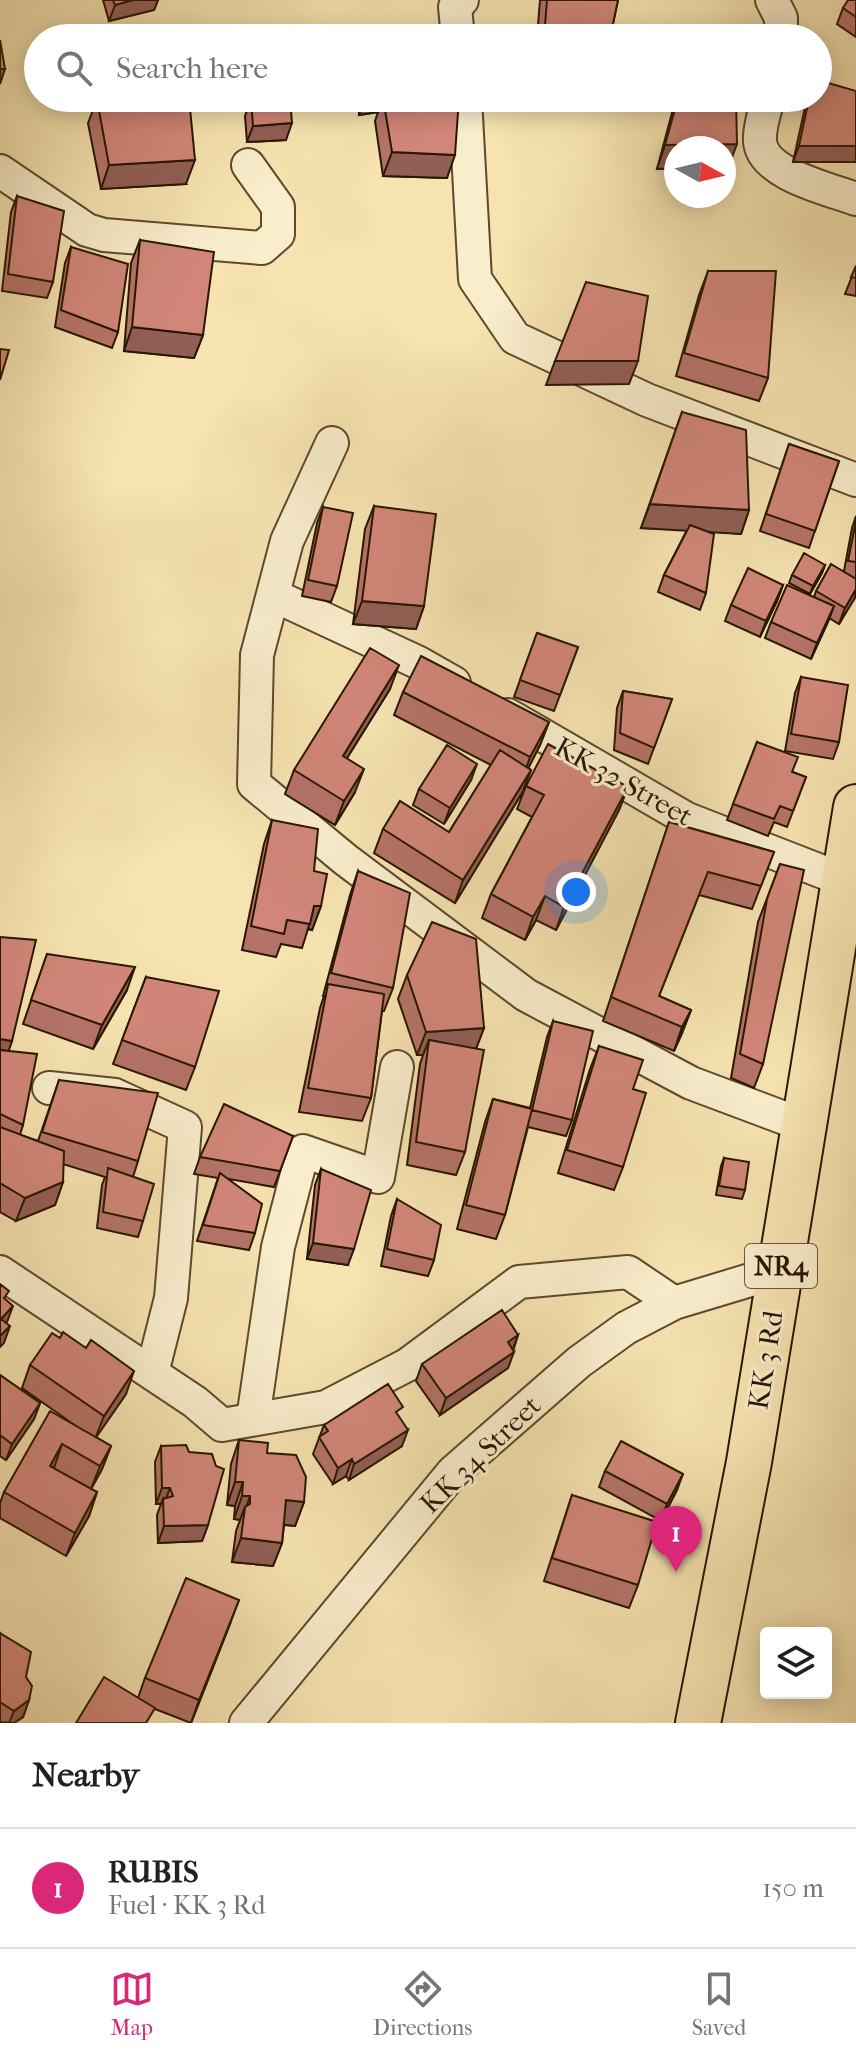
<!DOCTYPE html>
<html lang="en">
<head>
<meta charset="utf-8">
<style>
	:root { --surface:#fff; --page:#f2f2f2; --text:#202124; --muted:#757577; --line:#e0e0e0; --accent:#db2777 }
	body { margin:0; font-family:"IM FELL French Canon",serif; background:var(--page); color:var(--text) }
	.controls { position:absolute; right:24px; bottom:24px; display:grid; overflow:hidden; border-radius:8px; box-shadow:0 4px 20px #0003 }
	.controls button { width:72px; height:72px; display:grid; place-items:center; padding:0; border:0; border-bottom:2px solid var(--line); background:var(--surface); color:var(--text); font:40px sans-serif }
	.compass { position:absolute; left:664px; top:136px; width:72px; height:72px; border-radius:50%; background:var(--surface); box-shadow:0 4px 20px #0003; rotate:98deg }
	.you { position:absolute; left:576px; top:892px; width:28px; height:28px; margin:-20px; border:6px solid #fff; border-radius:50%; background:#1a73e8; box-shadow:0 0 0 12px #1a73e833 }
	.badge { display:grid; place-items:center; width:52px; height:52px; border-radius:50%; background:var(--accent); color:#fff; font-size:26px; font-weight:700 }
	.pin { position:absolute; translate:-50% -66px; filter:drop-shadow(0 2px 4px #0008) }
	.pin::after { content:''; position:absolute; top:42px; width:28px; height:24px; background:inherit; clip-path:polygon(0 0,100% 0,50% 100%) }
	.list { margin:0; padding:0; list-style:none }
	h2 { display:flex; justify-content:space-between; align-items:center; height:104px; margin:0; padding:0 32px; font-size:34px }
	h2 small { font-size:26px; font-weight:400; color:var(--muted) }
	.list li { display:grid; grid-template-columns:52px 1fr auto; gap:24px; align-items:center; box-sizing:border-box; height:120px; padding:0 32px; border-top:2px solid var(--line) }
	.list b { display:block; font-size:30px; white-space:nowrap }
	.list p { margin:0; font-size:26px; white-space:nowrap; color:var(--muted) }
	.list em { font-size:26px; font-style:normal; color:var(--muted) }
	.icon { flex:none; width:44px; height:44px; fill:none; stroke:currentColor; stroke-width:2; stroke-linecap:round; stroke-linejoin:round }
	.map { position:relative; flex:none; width:856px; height:1723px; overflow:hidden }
	.search { position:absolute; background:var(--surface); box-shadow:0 4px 20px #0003; left:24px; right:24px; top:24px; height:88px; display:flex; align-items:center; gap:20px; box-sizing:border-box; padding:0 28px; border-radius:44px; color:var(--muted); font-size:30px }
	.sheet { height:224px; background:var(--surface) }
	nav { display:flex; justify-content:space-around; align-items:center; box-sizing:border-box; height:112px; border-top:2px solid var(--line); background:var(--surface); font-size:22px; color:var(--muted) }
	nav a { display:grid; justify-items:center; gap:4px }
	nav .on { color:var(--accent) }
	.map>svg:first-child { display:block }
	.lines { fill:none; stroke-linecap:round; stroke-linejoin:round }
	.minor-casing { stroke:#5c4a2c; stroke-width:36 }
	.trunk-casing { stroke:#291700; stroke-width:48 }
	.minor { stroke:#f9edcc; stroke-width:32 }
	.trunk { stroke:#f6e3b0; stroke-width:44 }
	.wall { fill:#b47368; stroke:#291700; stroke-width:2 }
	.shaded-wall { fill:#925e55; stroke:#291700; stroke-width:2 }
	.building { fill:#d18679; stroke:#291700; stroke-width:2 }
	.labels { text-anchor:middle; stroke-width:6; stroke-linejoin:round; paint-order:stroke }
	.shield { fill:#f9edcc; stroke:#67573d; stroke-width:2 }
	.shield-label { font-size:26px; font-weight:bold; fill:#291700 }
	.street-label { font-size:28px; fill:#291700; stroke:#f9edcc }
</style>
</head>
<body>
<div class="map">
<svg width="856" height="1723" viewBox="0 0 856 1723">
	<rect width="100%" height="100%" fill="#f6e3b0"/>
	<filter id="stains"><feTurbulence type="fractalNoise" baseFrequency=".0025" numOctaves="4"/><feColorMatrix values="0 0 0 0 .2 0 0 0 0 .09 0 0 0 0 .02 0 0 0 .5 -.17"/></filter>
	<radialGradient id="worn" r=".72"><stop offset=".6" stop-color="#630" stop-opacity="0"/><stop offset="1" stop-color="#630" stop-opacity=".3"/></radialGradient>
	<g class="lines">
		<g class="minor-casing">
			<path id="minor" d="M772 0 781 18V38
				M458 38 455 7 462 0
				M465 98 475 279 515 338 647 400 856 480
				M768 98C765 112 759 127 760 141 762 174 829 189 856 199
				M0 171 87 230 104 235 262 248 278 234V207L248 165
				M332 443 287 541 257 655 254 784 346 860 526 995 691 1083 803 1125
				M273 595 417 662 454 683
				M508 715 687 819 841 879
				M49 1088 115 1095 185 1127 171 1298 152 1373
				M0 1272 195 1402 222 1425 326 1407 407 1365 519 1282 628 1272 674 1303
				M253 1419 278 1247 303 1151 378 1177 397 1067
				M246 1723 453 1472 579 1362 626 1328 674 1303 780 1271"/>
		</g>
		<g class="trunk-casing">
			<path id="trunk" d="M698 1723 749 1462 856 807"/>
		</g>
		<use href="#minor" class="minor"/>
		<use href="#trunk" class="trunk"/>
	</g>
	<path class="wall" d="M103 0H158L154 10 109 21Z
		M540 0H618L610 38H537Z
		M856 0V37L837 24 843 8Z
		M261 98H295H290L286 140 247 142 245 116 251 100 261 99Z
		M359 98H459L447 178 383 176 375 121 378 112 359 115Z
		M676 98H736L728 168H724V148H676V168L657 169Z
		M807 98H818L793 162Z
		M97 100 186 184 101 189 88 123Z
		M17 196 53 282 47 298 2 291 11 212Z
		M140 240 203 335 194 358 124 351 131 263Z
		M71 247 118 332 112 348 55 327 65 263Z
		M856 266V296L845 294Z
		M708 271 768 378 759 401 676 376 699 295Z
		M682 412 749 510 741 534 706 531V593L700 610 658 592 664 575 687 530 641 528Z
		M789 444 839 461 809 548 760 531Z
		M374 506 424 606 416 629 353 624 365 529Z
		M323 507 337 586 331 602 302 596 317 523Z
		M856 516V594L839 624 829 618 811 659 765 638 771 622 814 597 816 591 844 571 852 528Z
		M825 565 822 573 810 594 789 583 792 575Z
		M783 585 777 601 760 637 725 621 731 605Z
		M537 633 578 647 554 711 514 697Z
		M801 677 839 742 833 759 785 751 795 693Z
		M390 689 347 758 355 792 335 825 285 794 294 770Z
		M623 691 672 699 648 764 614 750 617 708Z
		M403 692 549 722 540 745 528 768 531 770 522 793 455 903 374 853 383 829 449 832 491 765 394 715Z
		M757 742 793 772 806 777 787 827 774 822 768 836 727 820Z
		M471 780 444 824 413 805 419 789Z
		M526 786 628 787 619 810 556 930 536 920 525 940 482 918 491 894 532 817 517 809Z
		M272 820 314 871 321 906 312 930 308 929 302 948 281 944 276 957 242 950 264 844Z
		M669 822 774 852 752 909 699 895 659 996 691 1010 682 1033 674 1051 603 1021Z
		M780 864 763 1064 754 1088 731 1078 758 922Z
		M358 871 393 988 384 1011H382L371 1098 362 1121 299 1112 320 1008 324 996H323L350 895Z
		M0 937 12 1041 8 1051 23 1125 20 1135 38 1141 59 1080 138 1161 133 1177 143 1221 138 1237 97 1228 102 1185 105 1177 63 1164V1182L55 1205 16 1221 0 1212Z
		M47 954 127 990 93 1049 23 1024Z
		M407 975 484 1028 476 1049 465 1152 456 1175 407 1165 420 1064 423 1055H417L398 999Z
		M146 977 195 1067 186 1090 113 1064Z
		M553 1021 572 1120 566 1136 528 1127 505 1215 496 1239 457 1229 485 1122 493 1099 530 1108 547 1037Z
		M599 1046 633 1089 623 1167 614 1190 558 1173 590 1069Z
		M293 1136 274 1187 229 1179 255 1233 249 1250 197 1241 218 1178 194 1174 200 1157Z
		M724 1158 745 1190 742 1199 716 1195 721 1166Z
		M321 1169 348 1265 307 1259 315 1185Z
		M397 1199 434 1260 428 1276 381 1266 391 1216Z
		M518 1335 508 1368 440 1415 416 1381 422 1364Z
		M30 1365 126 1394 96 1437 111 1446 102 1469 91 1489 97 1492 89 1516 66 1556 0 1518V1503L4 1492 76 1426 22 1388Z
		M0 1375 40 1403 34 1419 6 1460 0 1456Z
		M399 1417 402 1446 349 1480 346 1476 333 1484 313 1454 324 1425Z
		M239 1440 267 1453 304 1502 295 1526 284 1525 282 1543 273 1566 232 1562 236 1531 240 1520 234 1519 235 1506 227 1505 231 1464Z
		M161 1446 208 1525 202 1541 158 1543 157 1515 161 1504H156L155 1462Z
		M605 1471 677 1490 661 1521 599 1487Z
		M572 1495 638 1585 629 1608 544 1581Z
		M230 1624 191 1723 155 1709 138 1698 145 1678Z
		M0 1633 26 1677 29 1700 23 1717 14 1723 0 1722Z"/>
	<path class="shaded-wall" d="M133 0H158L154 10 109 21 115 5Z
		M0 69H5L0 84Z
		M365 98H383L378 112 359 115Z
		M292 123 286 140 247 142 253 126Z
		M737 144 728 168H724V148H676V168L657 169 665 145Z
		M799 146H856V162H793Z
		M392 152 455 155 447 178 383 176Z
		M195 160 186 184 101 189 109 165Z
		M132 327 203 335 194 358 124 351Z
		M555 361H638L629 384 546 385Z
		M650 504 749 510 741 534 641 528Z
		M825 565 822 573 810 594 813 586Z
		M783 585 777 601 760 637 766 621Z
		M856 589 855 598 839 624 845 608Z
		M362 601 424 606 416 629 353 624Z
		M834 606 828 622 811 659 817 643Z
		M399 665 390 689 334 779 343 756Z
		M549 722 540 745 522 781 530 757Z
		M477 764 471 780 444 824 450 808Z
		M364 769 355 792 335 825 344 801Z
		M531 770 522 793 455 903 463 880Z
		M628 787 619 810 556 930 564 907Z
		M545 896 536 920 525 940 533 917Z
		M314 906H321L312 930 308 929Z
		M135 967 127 990 93 1049 102 1025Z
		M691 1010 682 1033 674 1051 682 1027Z
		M484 1028 475 1051 429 1040 423 1055H417L426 1032Z
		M0 1039 12 1041 4 1064H0Z
		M63 1182 55 1205 16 1221 25 1198Z
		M313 1243 354 1249 348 1265 307 1259Z
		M13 1306 7 1322 0 1330 1 1319Z
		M10 1326 4 1343 0 1347V1336Z
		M518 1335 512 1351 508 1342Z
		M514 1352 508 1368 440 1415 446 1398Z
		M134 1371 126 1394 95 1439 104 1416Z
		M40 1403 34 1419 6 1460 12 1444Z
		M408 1430 402 1446 349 1480 354 1464Z
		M62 1444 54 1468 50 1466Z
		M111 1446 102 1469 91 1489 100 1466Z
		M352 1459 346 1476 333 1484 338 1468Z
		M683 1474 677 1490 661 1521 667 1504Z
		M235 1482H243L235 1506 227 1505Z
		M162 1488H170L164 1504 163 1499 161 1504H156Z
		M97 1492 89 1516 66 1556 75 1533Z
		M242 1496H250L244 1514 245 1507 240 1520 234 1519Z
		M286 1500 304 1502 295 1526 278 1524Z
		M208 1525 202 1541 158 1543 164 1526Z
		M241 1538 282 1543 273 1566 232 1562Z
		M239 1600 230 1624 191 1723 199 1700Z
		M29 1700 23 1717 14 1723H9L14 1711Z"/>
	<path class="building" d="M113 0H133L115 5Z
		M547 0H618L610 38H544Z
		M848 0H856V17L843 8Z
		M0 40 5 69H0Z
		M818 80 856 91V146H799L809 98H818Z
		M103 98H189L195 160 109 165 97 100Z
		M279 98H290L292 123 253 126 251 100Z
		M383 98H459L455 155 392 152Z
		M678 98H736L737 144 665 145Z
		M17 196 64 211 53 282 8 274Z
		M140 240 214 252 203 335 132 327Z
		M71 247 128 264 118 332 61 310Z
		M856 266V278L851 277Z
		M708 271H776L768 378 684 353Z
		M586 282 648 296 638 361H555Z
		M0 349 9 350 0 380Z
		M682 412 746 430 749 510 650 504Z
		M789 444 839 461 815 531 766 514Z
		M374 506 436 514 424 606 362 601Z
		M323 507 353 513 337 586 308 580Z
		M856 521V562L848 561Z
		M690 525 714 534 706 593 664 575Z
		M804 553 825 565 813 586 792 575Z
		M831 564 856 579V589L845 608 816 591Z
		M748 568 783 585 766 621 731 605Z
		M787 585 834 606 817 643 771 622Z
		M537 633 578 647 560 695 520 680Z
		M370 648 399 665 343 756 364 769 344 801 294 770Z
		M421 656 549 722 530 757 403 692Z
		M801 677 848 685 839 742 791 734Z
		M623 691 672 699 654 748 620 733Z
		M757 742 798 757 792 772 806 777 793 811 780 806 774 819 733 804Z
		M548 744 628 787 564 907 545 896 533 917 491 894 544 795 526 786Z
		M447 745 477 764 450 808 419 789Z
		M500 750 531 770 463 880 383 829 400 801 449 832Z
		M272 820 318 829 314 871 327 874 321 906H314L310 924 287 920 284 934 251 926Z
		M669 822 774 852 761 886 708 872 659 996 691 1010 682 1027 611 997Z
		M780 864 804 870 763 1064 740 1054 767 899Z
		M358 871 410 893 393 988 331 973Z
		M432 922 476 939 484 1028 426 1032 407 975Z
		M0 937 36 940 12 1041 0 1039Z
		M47 954 135 967 102 1025 31 1000Z
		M146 977 219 991 195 1067 122 1040Z
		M328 984 384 994 371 1098 308 1088Z
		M553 1021 593 1031 572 1120 532 1110Z
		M429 1040 484 1050 465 1152 416 1142Z
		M599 1046 643 1060 633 1089 646 1093 623 1167 567 1150Z
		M0 1050 37 1054 23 1125 0 1114Z
		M59 1080 158 1093 138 1161 42 1132Z
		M493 1099 532 1109 505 1215 466 1205Z
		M224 1104 293 1136 280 1171 200 1157Z
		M0 1127 64 1151 63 1182 25 1198 0 1183Z
		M724 1158 749 1162 745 1190 719 1186Z
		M108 1168 154 1184 143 1221 103 1212Z
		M321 1169 371 1190 354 1249 313 1243Z
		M220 1173 262 1204 255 1233 203 1225Z
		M397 1199 441 1225 434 1260 387 1249Z
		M0 1284 9 1291 4 1298 13 1306 1 1319 10 1326 0 1336Z
		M502 1310 518 1335 508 1342 514 1352 446 1398 422 1364Z
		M63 1332 86 1348 91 1340 134 1371 104 1416 30 1365 52 1333 60 1338Z
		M0 1375 40 1403 12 1444 0 1435Z
		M388 1384 403 1407 396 1412 408 1430 354 1464 352 1459 338 1468 319 1437 328 1431 324 1425Z
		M50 1411 111 1446 100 1466 62 1444 50 1466 97 1492 75 1533 4 1492Z
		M239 1440 268 1443 267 1453 296 1455 306 1477 304 1502 286 1500 282 1543 241 1538 245 1507 250 1504V1496H242L243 1482H235Z
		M621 1441 683 1474 667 1504 605 1471Z
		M186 1445 189 1452 212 1454 216 1466 224 1469 208 1525 164 1526 163 1499 173 1496 170 1488H162L161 1446Z
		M572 1495 657 1522 638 1585 552 1558Z
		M186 1578 239 1600 199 1700 145 1678Z
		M0 1633 31 1652 26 1677 32 1686 29 1700 14 1711 0 1702Z
		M104 1677 155 1708 146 1723H76Z"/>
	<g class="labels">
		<rect class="shield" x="745" y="1244" width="72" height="44" rx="6"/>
		<g class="shield-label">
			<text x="781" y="1275">NR4</text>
		</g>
		<g class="street-label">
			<text transform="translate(624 781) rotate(29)" y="10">KK 32 Street</text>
			<text transform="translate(765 1360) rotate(-81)" y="10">KK 3 Rd</text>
			<text transform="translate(480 1454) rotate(-44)" y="10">KK 34 Street</text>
		</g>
	</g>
	<rect width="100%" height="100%" filter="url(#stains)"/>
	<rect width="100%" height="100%" fill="url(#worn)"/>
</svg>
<div class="controls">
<button><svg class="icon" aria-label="layers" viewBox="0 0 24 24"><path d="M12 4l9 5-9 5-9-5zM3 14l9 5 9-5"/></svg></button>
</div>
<svg class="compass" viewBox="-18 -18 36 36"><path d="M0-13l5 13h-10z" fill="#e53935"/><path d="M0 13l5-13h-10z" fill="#757577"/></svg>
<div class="you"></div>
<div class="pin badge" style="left:676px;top:1572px">1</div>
<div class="search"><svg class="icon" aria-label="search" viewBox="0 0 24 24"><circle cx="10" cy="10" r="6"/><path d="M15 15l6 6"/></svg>Search here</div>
</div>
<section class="sheet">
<h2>Nearby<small></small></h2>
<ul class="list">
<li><span class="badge">1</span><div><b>RUBIS</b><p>Fuel · KK 3 Rd</p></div><em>150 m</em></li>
</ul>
</section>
<nav>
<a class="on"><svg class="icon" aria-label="map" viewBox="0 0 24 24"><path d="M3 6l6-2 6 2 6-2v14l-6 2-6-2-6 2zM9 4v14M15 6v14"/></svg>Map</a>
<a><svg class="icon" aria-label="directions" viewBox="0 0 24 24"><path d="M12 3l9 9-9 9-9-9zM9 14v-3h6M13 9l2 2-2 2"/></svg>Directions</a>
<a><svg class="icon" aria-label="saved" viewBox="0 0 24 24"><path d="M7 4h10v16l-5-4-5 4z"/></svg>Saved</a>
</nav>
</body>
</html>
